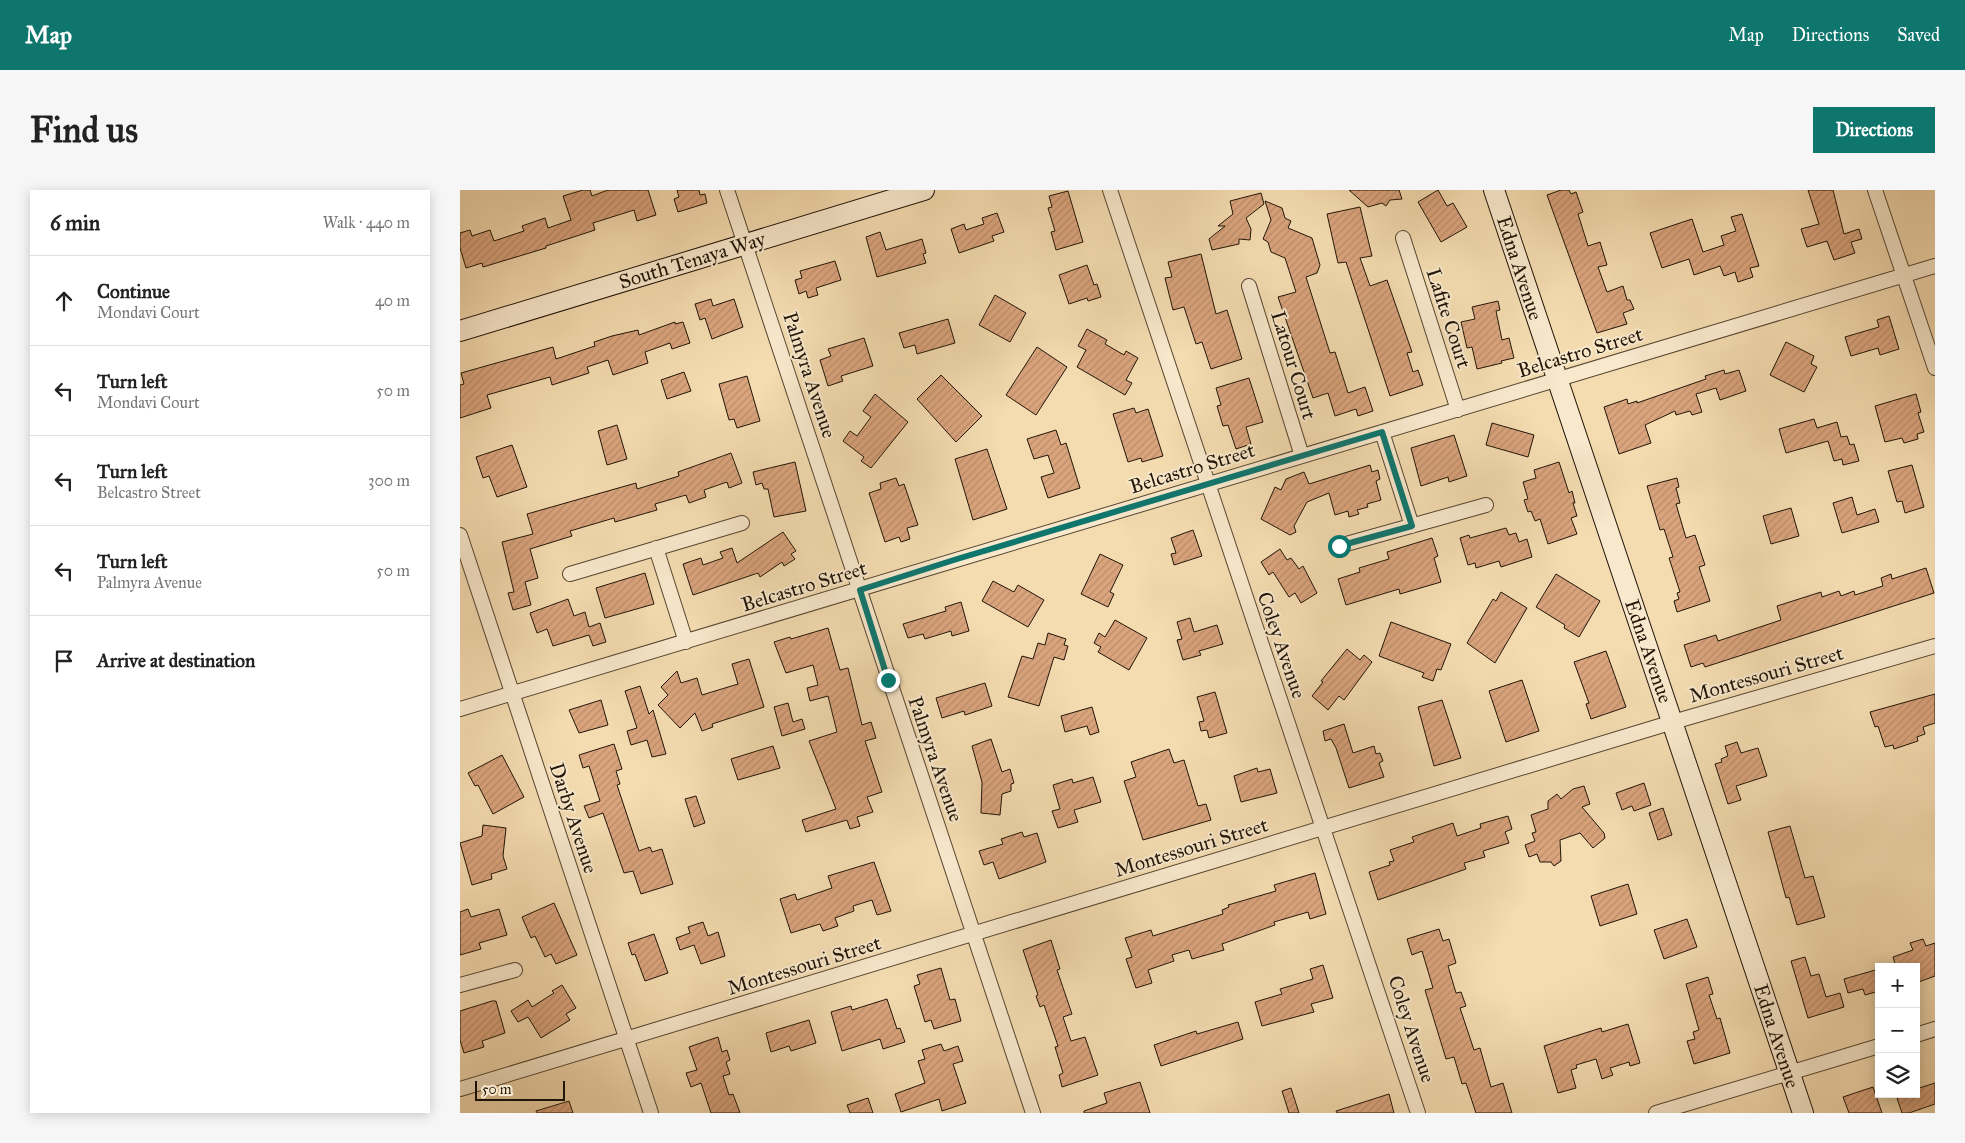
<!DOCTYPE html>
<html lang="en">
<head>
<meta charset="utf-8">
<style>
	:root { --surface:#fff; --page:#f6f6f6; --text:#222; --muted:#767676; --line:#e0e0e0; --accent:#0f766e }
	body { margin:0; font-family:"IM FELL Great Primer",serif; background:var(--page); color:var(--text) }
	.controls { position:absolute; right:15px; bottom:15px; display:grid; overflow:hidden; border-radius:0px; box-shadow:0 2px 12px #0003 }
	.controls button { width:45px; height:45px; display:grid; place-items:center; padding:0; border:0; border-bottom:1px solid var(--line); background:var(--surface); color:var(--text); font:25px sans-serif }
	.scale { position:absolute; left:15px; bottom:12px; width:90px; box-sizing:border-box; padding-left:5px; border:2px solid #201507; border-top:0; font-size:14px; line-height:18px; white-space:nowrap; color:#201507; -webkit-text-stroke:4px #f8e8cc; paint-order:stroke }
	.stop { position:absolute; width:15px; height:15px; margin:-11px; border:4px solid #0f766e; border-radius:50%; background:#fff }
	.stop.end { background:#0f766e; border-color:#fff; box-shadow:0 1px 5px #0008 }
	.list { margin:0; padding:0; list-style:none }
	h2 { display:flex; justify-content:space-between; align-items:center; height:65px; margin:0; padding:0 20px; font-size:21px }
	h2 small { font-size:16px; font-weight:400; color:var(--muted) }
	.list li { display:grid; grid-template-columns:32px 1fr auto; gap:15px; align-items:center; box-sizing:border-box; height:90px; padding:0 20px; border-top:1px solid var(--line) }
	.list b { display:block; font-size:19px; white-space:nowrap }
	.list p { margin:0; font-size:16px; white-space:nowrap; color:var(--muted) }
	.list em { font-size:16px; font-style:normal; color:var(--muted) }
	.icon { flex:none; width:28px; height:28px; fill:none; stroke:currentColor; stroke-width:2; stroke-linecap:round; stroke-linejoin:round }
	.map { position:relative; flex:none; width:1475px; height:923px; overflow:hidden; border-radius:0px }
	header { display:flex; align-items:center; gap:30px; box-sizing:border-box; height:70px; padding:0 25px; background:var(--accent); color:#fff }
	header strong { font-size:24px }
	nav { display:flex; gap:28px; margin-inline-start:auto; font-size:18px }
	.intro { display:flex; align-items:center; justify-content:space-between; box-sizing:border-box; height:120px; padding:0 30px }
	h1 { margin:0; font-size:35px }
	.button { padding:12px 22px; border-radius:0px; background:var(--accent); color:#fff; font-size:18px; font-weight:700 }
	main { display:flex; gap:30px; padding:0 30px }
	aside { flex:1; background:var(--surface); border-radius:0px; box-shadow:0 2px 12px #0003 }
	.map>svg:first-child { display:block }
	.building { fill:url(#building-hatch); stroke:#201507 }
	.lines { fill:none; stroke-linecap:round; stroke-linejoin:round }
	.street-casing { stroke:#554631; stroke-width:16 }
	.secondary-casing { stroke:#201507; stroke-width:22 }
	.street { stroke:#f8e8cc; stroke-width:14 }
	.secondary { stroke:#f8e8cc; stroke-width:20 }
	.route { stroke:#0f766e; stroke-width:6 }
	.labels { text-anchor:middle; stroke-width:4; stroke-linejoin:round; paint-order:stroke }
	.street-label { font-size:20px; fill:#201507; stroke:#f8e8cc }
</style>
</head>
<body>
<header>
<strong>Map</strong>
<nav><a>Map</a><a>Directions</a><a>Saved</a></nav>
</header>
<div class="intro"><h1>Find us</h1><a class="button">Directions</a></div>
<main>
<aside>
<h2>6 min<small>Walk · 440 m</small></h2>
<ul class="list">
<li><svg class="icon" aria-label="ahead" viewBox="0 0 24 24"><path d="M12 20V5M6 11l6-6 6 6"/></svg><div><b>Continue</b><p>Mondavi Court</p></div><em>40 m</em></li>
<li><svg class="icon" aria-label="left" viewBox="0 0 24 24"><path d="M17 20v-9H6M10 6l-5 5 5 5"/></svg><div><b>Turn left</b><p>Mondavi Court</p></div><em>50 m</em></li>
<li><svg class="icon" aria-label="left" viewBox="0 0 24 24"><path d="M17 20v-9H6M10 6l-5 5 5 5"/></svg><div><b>Turn left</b><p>Belcastro Street</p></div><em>300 m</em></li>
<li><svg class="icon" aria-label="left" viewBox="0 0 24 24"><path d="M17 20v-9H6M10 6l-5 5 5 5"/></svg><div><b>Turn left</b><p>Palmyra Avenue</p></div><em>50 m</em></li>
<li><svg class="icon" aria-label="arrive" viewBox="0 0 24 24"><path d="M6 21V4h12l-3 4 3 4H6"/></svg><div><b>Arrive at destination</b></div></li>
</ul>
</aside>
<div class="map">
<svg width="1475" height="923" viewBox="0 0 1475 923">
	<defs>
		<pattern id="building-hatch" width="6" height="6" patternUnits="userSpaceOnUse" patternTransform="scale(1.25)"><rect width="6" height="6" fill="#daa47d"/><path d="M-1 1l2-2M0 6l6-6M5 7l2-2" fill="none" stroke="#bb8c6b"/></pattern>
	</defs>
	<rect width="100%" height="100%" fill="#f4dbb0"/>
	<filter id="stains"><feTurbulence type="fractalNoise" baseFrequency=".004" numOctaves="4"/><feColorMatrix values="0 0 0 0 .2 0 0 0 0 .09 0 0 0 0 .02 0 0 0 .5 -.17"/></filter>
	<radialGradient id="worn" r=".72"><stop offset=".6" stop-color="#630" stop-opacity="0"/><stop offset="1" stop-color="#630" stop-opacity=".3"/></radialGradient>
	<path class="building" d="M123 0H130L132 6 148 0H188L196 25 177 31 174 20 133 33 135 40 86 56V58L23 77 22 73 6 78 0 58V43L10 40 12 46 30 40 34 51 64 41 62 36 85 28 88 38 111 30 103 6Z
		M217 0H239L240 5 245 4 247 13 218 22 214 9 219 7Z
		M889 0H939L942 9 930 10 926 16 922 13 908 17Z
		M978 0 987 16 993 13 1007 37 981 52 958 12Z
		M1101 0H1109L1111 4 1116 2 1123 22 1118 24 1128 56 1140 52 1147 75 1138 77 1147 102 1163 96 1167 110H1170L1174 119 1163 123 1167 134 1137 143 1087 5Z
		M1348 0H1373L1384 44 1399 39 1402 49 1391 52 1395 63 1374 70 1367 51 1347 57 1341 39 1359 34Z
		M608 1 623 52 596 60 591 42 595 41 588 18 592 17 589 6Z
		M801 3 804 14 786 28 791 39 790 50 779 49V54L752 60 749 49 765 36H758L773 24 770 11Z
		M805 11 822 18 825 28 831 31 828 38 852 48 860 75 857 83 846 87 870 163 875 162 888 203 905 197 913 221 898 226 896 219 875 226 868 203 853 208 818 107 836 102 825 68 811 62 808 52 803 49 811 30Z
		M900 17 912 66 900 68 910 96 927 90 952 162 947 163 953 182 958 180 963 195 930 206 886 72 878 73 867 24Z
		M537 23 544 42 532 46 534 51 499 63 491 39 504 34 506 40 524 34 522 28Z
		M1282 24 1299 76 1290 78 1293 87 1278 92 1275 82 1264 86 1260 76 1234 85 1229 69 1202 78 1190 43 1232 29 1243 62 1264 55 1261 46 1276 41 1271 27Z
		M420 42 426 60 462 49 466 63 463 64 466 73 417 87 406 47Z
		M741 64 756 124 767 120 782 169 751 179 742 152 736 154 724 117 713 120 705 88 712 87 708 72Z
		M375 71 381 90 356 98 358 105 348 108 346 101 339 104 335 90 342 88 340 81Z
		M627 75 634 95 637 94 641 107 628 111 627 108 609 114 599 85Z
		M535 105 566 123 550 152 519 135Z
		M251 109 253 116 274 109 283 137 252 149 245 128 240 130 235 114Z
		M1038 111 1040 120 1036 121 1042 150 1049 148 1054 168 1041 171 1042 173 1017 179 1012 157 1007 158 1001 132 1015 129 1012 117Z
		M1429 126 1439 159 1420 165 1418 158 1391 166 1385 147 1419 137 1417 130Z
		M488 129 495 153 457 164 455 155 444 158 439 143Z
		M215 132V134L223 132 230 153 212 159 210 153 185 162 188 173 153 185 148 170 127 177 129 183 92 195 90 187 27 205 31 218 0 228V195L4 194 1 183 93 157 96 169 135 156 134 152 152 146 178 140 179 145Z
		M627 139 647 150 645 154 664 165 666 161 678 168 666 190 672 193 665 205 617 177 626 160 618 156Z
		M404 148 413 176 381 186 383 191 368 196 360 170 371 166 368 159Z
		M1326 152 1354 166 1351 174 1357 177 1344 202 1310 185Z
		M577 157 607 177 576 225 546 205Z
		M1264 180 1265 184 1279 180 1286 201 1260 210 1256 198 1236 204 1242 222 1232 225 1230 221 1216 225 1215 221 1185 235 1191 253 1159 264 1144 217 1167 209 1168 214 1177 211V213L1246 189 1245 186Z
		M224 182 231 201 207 209 201 190Z
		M481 185 522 226 496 252 457 209Z
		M287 186 300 231 277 238 274 229 269 230 259 194Z
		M789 188 803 232 786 237 791 254 776 259 768 235 763 236 757 216 761 215 756 198Z
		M415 204 448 232 411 278 401 271 404 267 383 251 390 241 397 246 411 227 403 221Z
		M1456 204 1461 222 1458 223 1464 242 1457 244 1458 249 1444 253 1442 248 1425 252 1415 216Z
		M674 218 676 223 688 219 703 266 682 272 681 268 668 272 653 224Z
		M1354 229 1357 238 1377 232 1381 247 1387 246 1390 255 1394 254 1399 271 1383 275 1382 269 1374 271 1368 251 1326 263 1319 239Z
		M1032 233 1074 245 1068 267 1026 255Z
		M157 235 167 269 147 275 138 241Z
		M596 240 601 255 606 253 620 298 588 308 581 287 594 283 588 265 574 269 567 249Z
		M994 245 1007 286 989 292 988 287 961 296 951 258Z
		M52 255 67 297 37 307 29 286 23 288 16 267Z
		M527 259 547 319 513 330 495 269Z
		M271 263 282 293 269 298 267 292 244 300 246 307 229 313 226 305 195 314 197 320 155 332 154 328 110 341 112 346 70 359 78 388 65 392 71 415 53 420 48 403 54 402 42 352 73 344 67 324 176 293 177 299 219 286 218 282Z
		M335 272 346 321 314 327 308 299H304L302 293 296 295 293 282Z
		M1099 272 1109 303 1112 301 1115 313H1113L1117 326 1111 328 1117 344 1088 354 1080 329 1075 331 1071 321 1068 322 1064 310 1068 309 1063 292 1076 288 1074 280Z
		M910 275 912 282 918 280 920 289 916 291 921 310 907 314 908 317 897 320 899 324 889 327 888 321 875 325 869 303 847 312 834 336 836 342 830 345 801 329 815 297 821 300 826 289 844 282 849 294Z
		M1452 275 1464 317 1445 323 1442 311 1437 312 1428 281Z
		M436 288 439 296 444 294 458 335 447 338 450 349 441 352 439 347 425 352 409 303 421 299 420 293Z
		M1217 288 1219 297 1216 298 1220 313 1216 314 1226 348 1235 345 1245 375 1239 377 1250 411 1217 422 1214 411 1219 409 1217 403 1220 402 1209 368 1213 367 1204 339 1200 340 1187 296Z
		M1392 307 1397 325 1415 319 1419 332 1382 343 1373 313Z
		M1331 318 1339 346 1311 354 1303 326Z
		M1046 338 1049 345 1056 343 1059 352 1067 349 1072 367 1041 377 1039 371 1016 378 1015 373 1008 375 1000 348 1009 345 1010 348Z
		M733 340 742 366 714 375 711 364 716 363 711 348Z
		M323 342 336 361 331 364 335 369 324 376 322 372 300 387 298 383 233 405 223 374 241 368 243 375 263 368 260 362 272 358 277 373Z
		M972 348 978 366 974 368 981 392 940 404 939 399 886 415 878 389 900 382 899 378 929 369 927 362Z
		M820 359 827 370 831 368 839 379 843 376 857 403 841 413 835 403 829 407 813 382 809 385 801 372Z
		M640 364 663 375 650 402 654 404 648 417 621 404Z
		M1466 378 1474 403 1245 477 1243 473 1231 477 1224 455 1256 445 1258 451 1321 430 1317 416 1361 402 1362 407 1379 401 1381 406 1394 401 1395 405 1423 396 1421 388 1431 384 1432 389Z
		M185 383 194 414 145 428 136 398Z
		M1096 384 1140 411 1119 447 1104 438 1105 435 1076 417Z
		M533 391 554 402 558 395 584 410 568 437 522 411Z
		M1041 402 1067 418 1035 473 1007 453 1033 409 1036 411Z
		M108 409 114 426 125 422 129 437 140 433 146 452 133 456 129 445 93 456 87 439 77 443 70 423Z
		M501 412 509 441 492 446 491 441 465 449 463 444 448 448 443 434 486 421 485 417Z
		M730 428 734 442 757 435 763 454 739 461 741 465 723 470 717 450 722 449 717 432Z
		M655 430 687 448 669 480 638 462 641 457 634 453 639 443 645 447Z
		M931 432 991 454 981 480 977 479 973 491 962 487 964 483 919 466Z
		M368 438 380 480 388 478 402 535 411 532 416 548 405 551 422 602 407 607 413 622 397 627 400 636 390 639 387 630 346 642 342 630 376 619 349 551 377 542 368 506 350 511 347 498 358 495 353 475 326 483 314 452 330 447 331 449Z
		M588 443 606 449 604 455 608 456 604 470 594 467 579 516 548 507 562 466 573 469 578 453 585 455Z
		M887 459 900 470 904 465 912 472 884 510 879 506 868 520 852 506 863 492 861 491Z
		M1146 461 1166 517 1131 529 1126 514 1129 513 1114 472Z
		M289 469 304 517 252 534 253 537 242 541 235 523 220 538 198 515 208 505 201 497 217 481 221 493 237 488 242 505 278 494 272 474Z
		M1062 490 1079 541 1046 552 1029 501Z
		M525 493 532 516 505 525 504 521 482 528 476 508Z
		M180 496 189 524 193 520 206 564 192 567 187 550 171 555 167 541 177 538 165 501Z
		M755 502 767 543 749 548 747 540 741 541 739 532 744 531 737 507Z
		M1475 504V533L1463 537 1465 544 1457 547 1458 551 1434 559 1433 555 1425 557 1418 536 1415 537 1410 522Z
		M141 510 148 535 119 543 109 520Z
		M982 510 1001 568 974 576 958 517Z
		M328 513 333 532 342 529 345 539 322 546 314 517Z
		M632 517 639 542 630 545 627 536 605 542 601 526Z
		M884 534 893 563 914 556 916 564 920 563 923 571 919 573 924 587 889 598 876 558 871 549 865 551 863 541Z
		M531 549 542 582 550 579 554 593 551 594V601L542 604 540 625 521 623 522 592 512 556Z
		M1277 552 1281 563 1298 558 1307 586 1276 596 1281 610 1268 614 1255 574 1262 572 1261 569 1268 566 1265 556Z
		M154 554 162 579 156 581 160 594 157 595 179 661 190 657 192 662 202 659 213 694 181 704 173 681 164 683 143 623 129 628 124 616 140 611 129 576 123 578 119 565Z
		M313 556 320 578 278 590 271 569Z
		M709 559 714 573 724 570 738 616 746 614 751 630 683 650 664 591 676 587 671 572Z
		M42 565 64 607 33 624 18 595 15 596 8 583Z
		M797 578 798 582 810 579 817 603 781 612 774 586Z
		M633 587 641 612 614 620 618 632 598 638 592 621 600 619 593 595 612 589 613 593Z
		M1184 593 1191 615 1174 621 1172 616 1162 620 1156 603Z
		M1124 596 1130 614 1122 617 1144 643 1145 648 1133 658 1120 643 1100 650 1101 671 1094 676 1091 672H1080L1077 664 1069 667 1065 655 1075 651 1072 643 1076 642 1071 625 1088 619V611L1097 604 1101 609 1113 599Z
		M236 606 245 633 234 637 225 609Z
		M1203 618 1212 645 1198 650 1189 623Z
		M1048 626 1052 639 1045 642 1049 653 1023 661 1025 667 1004 673 1006 679 918 710 909 682 930 675 929 672 934 671 930 660 954 652 952 647 993 633 997 646 1021 638 1020 634Z
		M23 635 46 638 43 666 47 679 31 684 32 689 12 695 0 653 22 646Z
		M1330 636 1345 688 1353 686 1365 727 1337 735 1329 707 1326 708 1308 642Z
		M562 642 564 647 577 643 586 672 539 689 533 672 524 675 519 661 543 654 541 649Z
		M414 672 431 721 417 725 412 710 393 716 394 721 375 728 378 736 363 741 360 734 331 743 320 709 335 704 337 710 372 698 368 686Z
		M855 683 866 724 850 729 848 722 814 732 815 735 762 754 764 760 732 769 729 760 712 765 714 771 688 780 692 793 676 798 666 769 672 767 665 748 691 740 693 746 763 724 762 720 769 717 768 715 816 701 814 695Z
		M1168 694 1177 724 1140 736 1131 706Z
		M94 713 117 765 96 774 91 764 85 767 75 746 71 748 62 727Z
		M8 719 11 727 39 719 47 745 19 753 21 759 0 765V722Z
		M1227 729 1237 757 1204 769 1194 740Z
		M243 732 248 746 258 742 265 766 241 774 234 755 220 760 216 748 230 743 228 737Z
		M979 739 983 751 989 749 996 773 988 776 996 803 1001 802 1006 816 1000 818 1014 860 1020 858 1031 897 1043 893 1052 923H1016L1006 893 1002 894 994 867 986 869 965 800 973 798 962 761 952 765 947 749Z
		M194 744 208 783 185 791 175 764 172 765 168 753Z
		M1463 749 1466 756 1475 753V786L1456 793V777H1436L1433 767 1453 760 1450 753Z
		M591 750 600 779 597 780 612 824 603 827 611 851 625 847 638 885 602 897 599 885 603 883 595 857 598 856 584 815 580 817 576 806 578 805 563 760Z
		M1345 767 1351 786 1359 784 1366 807 1380 803 1384 817 1348 828 1331 771Z
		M863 775 873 808 851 814 854 822 802 836 795 812 822 804 820 799 853 789 850 779Z
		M481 778 490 810 495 809 501 831 474 839 471 830 465 832 454 796 460 794 457 785Z
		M1419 779V801L1405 805 1403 799 1388 803 1384 789Z
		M1248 787 1253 804 1249 805 1257 829 1260 828 1270 863 1234 874 1227 851 1235 849 1233 842 1239 840 1226 794Z
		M102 795 116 818 106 824 110 830 81 848 68 827 58 832 51 821 68 810 72 817 94 803 92 801Z
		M427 809 437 839 440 838 445 852 423 859 420 849 382 861 371 822 391 816 392 820Z
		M32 811H36L45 843 22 851 24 857 4 863 0 850V821Z
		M349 830 356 853 331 861 329 856 311 862 306 843Z
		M778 832 783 849 701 876 694 855 736 841 737 844Z
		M1168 834 1180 873 1170 876 1169 872 1150 878 1153 885 1142 889 1136 869 1116 875 1117 878 1111 880 1116 898 1098 903 1084 856 1141 838 1142 842Z
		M258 847 262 862 267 860 270 870 266 872 270 884 263 886 269 905 273 904 280 923H251L241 893 231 897 226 883 237 880 229 857Z
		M481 854 484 861 498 856 503 871 493 874 506 913 482 921 479 909 441 922 435 904 465 893 458 871 465 869 462 860Z
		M680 892 690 923H624V921L647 913 644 903Z
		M1475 893V914L1449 923H1442L1437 908 1456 904V899Z
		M1413 897 1422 923H1389L1383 907Z
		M831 898 839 923H829L822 901Z
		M929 904 934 923H877L876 921Z
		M408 908 413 923H390L387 915Z
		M109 911 113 923H77L76 921Z"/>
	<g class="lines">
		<g class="street-casing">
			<path id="street" d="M267 0 573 923
				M650 0 958 923
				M1415 0 1475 178
				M943 48 998 220
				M789 96 842 266
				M922 242 952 336
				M0 345 191 923
				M879 356 1026 315
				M196 358 226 452
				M110 384 282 333
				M0 519 1475 76
				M0 795 55 780
				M1456 845 1475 839
				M0 899 1213 532 1475 456
				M1196 923 1419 856"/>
		</g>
		<g class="secondary-casing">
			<path id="secondary" d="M1034 0 1343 923
				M0 141 464 0"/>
		</g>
		<use href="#street" class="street"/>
		<use href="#secondary" class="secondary"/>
	</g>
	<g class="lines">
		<path class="route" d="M428 490 400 400 497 369 922 242 952 336 879 356"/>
	</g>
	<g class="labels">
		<g class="street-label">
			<text transform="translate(232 70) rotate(-17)" y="7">South Tenaya Way</text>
			<text transform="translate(1060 78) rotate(72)" y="7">Edna Avenue</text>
			<text transform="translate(989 128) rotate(72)" y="7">Lafite Court</text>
			<text transform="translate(1120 162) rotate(-17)" y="7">Belcastro Street</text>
			<text transform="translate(834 175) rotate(73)" y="7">Latour Court</text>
			<text transform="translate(350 185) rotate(72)" y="7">Palmyra Avenue</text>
			<text transform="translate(732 278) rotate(-17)" y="7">Belcastro Street</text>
			<text transform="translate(344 396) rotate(-17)" y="7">Belcastro Street</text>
			<text transform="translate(822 455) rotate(71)" y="7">Coley Avenue</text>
			<text transform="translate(1189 461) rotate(71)" y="7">Edna Avenue</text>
			<text transform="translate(1306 484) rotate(-16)" y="7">Montessouri Street</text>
			<text transform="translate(476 569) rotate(71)" y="7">Palmyra Avenue</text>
			<text transform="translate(114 628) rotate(72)" y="7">Darby Avenue</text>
			<text transform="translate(731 657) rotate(-17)" y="7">Montessouri Street</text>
			<text transform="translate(344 775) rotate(-17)" y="7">Montessouri Street</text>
			<text transform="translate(952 839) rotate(72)" y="7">Coley Avenue</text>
			<text transform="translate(1317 846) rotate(72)" y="7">Edna Avenue</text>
		</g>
	</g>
	<rect width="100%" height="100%" filter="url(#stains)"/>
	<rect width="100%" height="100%" fill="url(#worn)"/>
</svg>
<div class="controls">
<button>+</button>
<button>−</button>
<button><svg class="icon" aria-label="layers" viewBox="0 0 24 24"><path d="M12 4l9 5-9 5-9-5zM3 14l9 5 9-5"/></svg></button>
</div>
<div class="scale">50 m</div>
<div class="stop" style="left:879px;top:356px"></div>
<div class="stop end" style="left:428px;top:490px"></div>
</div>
</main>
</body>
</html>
